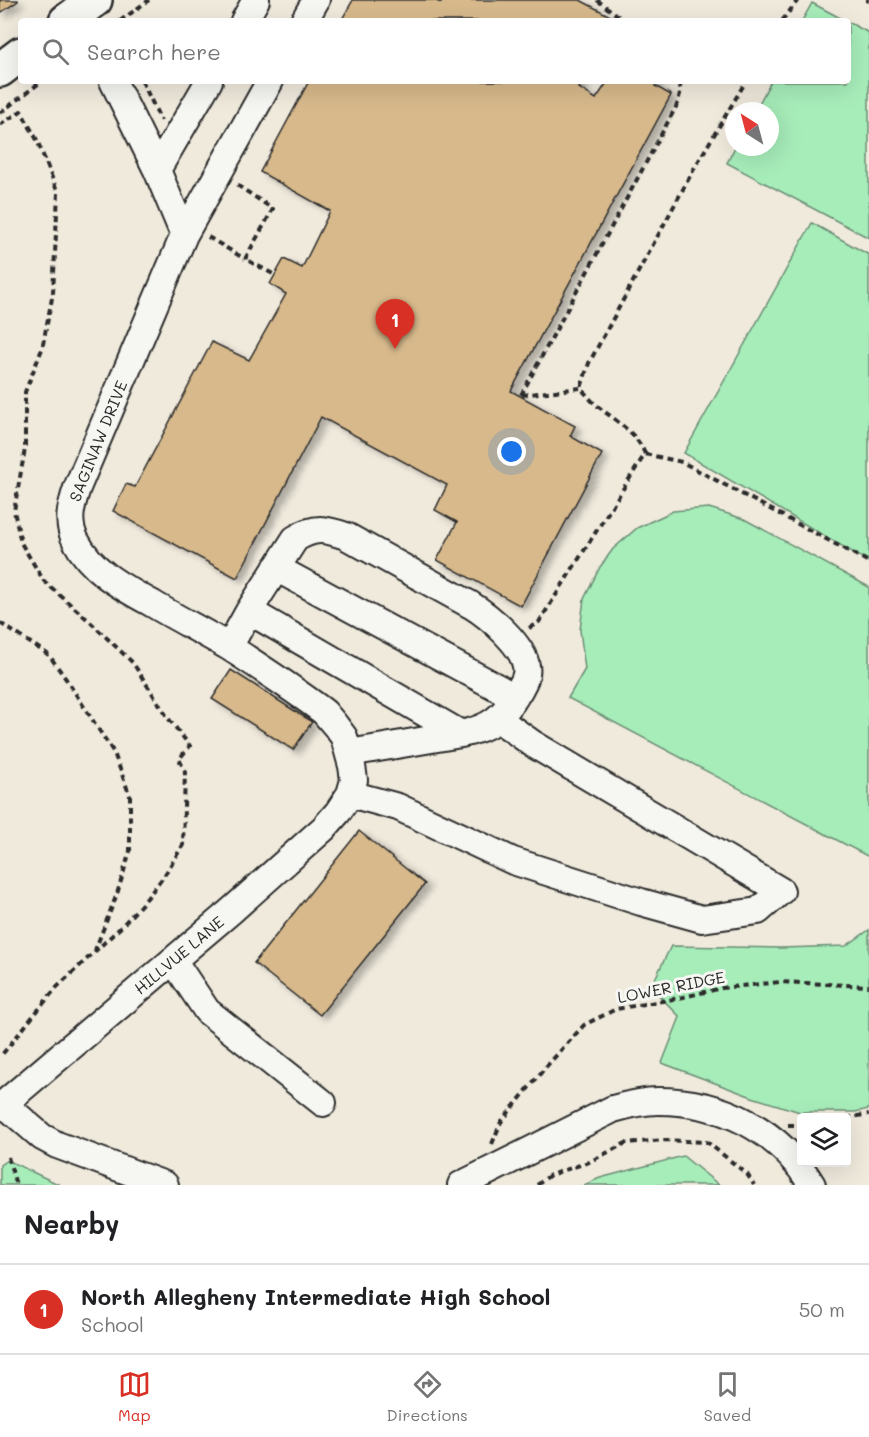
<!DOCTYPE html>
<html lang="en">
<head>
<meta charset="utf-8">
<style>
	:root { --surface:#fff; --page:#f6f6f6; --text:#202124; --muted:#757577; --line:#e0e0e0; --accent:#d93025 }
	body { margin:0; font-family:Mali,sans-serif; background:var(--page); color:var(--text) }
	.controls { position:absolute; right:18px; bottom:18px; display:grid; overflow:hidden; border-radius:6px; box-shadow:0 6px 24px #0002 }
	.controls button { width:54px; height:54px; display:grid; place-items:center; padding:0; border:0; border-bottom:2px solid var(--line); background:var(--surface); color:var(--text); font:30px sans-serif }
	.compass { position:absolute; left:725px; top:102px; width:54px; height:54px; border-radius:50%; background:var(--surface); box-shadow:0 6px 24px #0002; rotate:324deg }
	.you { position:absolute; left:512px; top:452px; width:21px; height:21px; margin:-15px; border:4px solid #fff; border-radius:50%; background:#1a73e8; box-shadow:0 0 0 9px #1a73e833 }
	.badge { display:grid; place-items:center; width:39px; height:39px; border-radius:50%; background:var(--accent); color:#fff; font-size:20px; font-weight:700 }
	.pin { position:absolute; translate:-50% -50px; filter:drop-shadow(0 2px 3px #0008) }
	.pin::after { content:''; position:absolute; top:32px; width:21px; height:18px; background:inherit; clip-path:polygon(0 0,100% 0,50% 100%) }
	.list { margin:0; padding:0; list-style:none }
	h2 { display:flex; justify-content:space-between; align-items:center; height:78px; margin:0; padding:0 24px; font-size:26px }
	h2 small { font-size:20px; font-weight:400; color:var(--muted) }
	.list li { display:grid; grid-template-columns:39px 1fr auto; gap:18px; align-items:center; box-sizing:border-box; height:90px; padding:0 24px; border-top:2px solid var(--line) }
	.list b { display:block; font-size:22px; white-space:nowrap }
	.list p { margin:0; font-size:20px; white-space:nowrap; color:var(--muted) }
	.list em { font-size:20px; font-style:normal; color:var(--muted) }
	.icon { flex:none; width:33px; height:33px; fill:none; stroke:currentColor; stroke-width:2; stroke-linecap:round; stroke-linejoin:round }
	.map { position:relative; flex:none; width:869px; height:1185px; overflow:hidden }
	.search { position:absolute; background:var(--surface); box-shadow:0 6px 24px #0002; left:18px; right:18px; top:18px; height:66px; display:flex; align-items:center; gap:15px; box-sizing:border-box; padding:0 21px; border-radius:6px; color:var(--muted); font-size:22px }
	.sheet { height:168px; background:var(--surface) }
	nav { display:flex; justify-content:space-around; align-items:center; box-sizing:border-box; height:84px; border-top:2px solid var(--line); background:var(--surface); font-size:16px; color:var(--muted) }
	nav a { display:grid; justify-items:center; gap:3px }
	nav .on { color:var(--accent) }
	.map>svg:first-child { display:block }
	.green { fill:#a7edba; stroke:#698c72; stroke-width:1.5 }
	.building { fill:#d7b98b; stroke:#2b2b2b; stroke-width:1.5; filter:url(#shadow) }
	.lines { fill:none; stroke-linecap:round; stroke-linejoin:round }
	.minor-casing { stroke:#2b2b2b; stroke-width:30 }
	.major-casing { stroke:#2b2b2b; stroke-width:38 }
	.path { stroke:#2b2b2b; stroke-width:4; stroke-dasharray:6 4.5; stroke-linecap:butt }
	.minor { stroke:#f6f6f2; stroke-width:26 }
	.major { stroke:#f6f6f2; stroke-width:33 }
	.labels { text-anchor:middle; stroke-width:6; stroke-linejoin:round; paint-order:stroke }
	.street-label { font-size:16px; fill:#2b2b2b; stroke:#f6f6f2 }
</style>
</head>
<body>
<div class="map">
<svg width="869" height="1185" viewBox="0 0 869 1185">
	<defs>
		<filter id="shadow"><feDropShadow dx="6" dy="4" stdDeviation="3" flood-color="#0004"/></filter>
	</defs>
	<rect width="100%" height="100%" fill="#f0eadd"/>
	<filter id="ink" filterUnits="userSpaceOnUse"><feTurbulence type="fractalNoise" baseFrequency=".0167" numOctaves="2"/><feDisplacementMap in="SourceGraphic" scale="12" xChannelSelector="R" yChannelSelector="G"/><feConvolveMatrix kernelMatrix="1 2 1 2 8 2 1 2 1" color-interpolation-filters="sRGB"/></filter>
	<g filter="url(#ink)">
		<path class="green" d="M812 3 846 21H802Z
			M848 22 869 33V238L727 163 735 147H770V111H755L771 81H848Z
			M812 223 869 255V562L684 453Z
			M709 508 744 519 869 587V857L568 698 585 669 580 630 584 599 600 567 613 549 637 528 673 511Z
			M869 930V1109L855 1112H800L752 1097 662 1063 680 1017 651 987 671 946 781 948 846 946Z
			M683 1156 719 1185H584L600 1178Z
			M7 1160 60 1185H0V1165Z"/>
		<path class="building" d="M0 0H18V1L0 13Z
			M353 0H434L441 3 442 0H580L614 18 612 21H341Z
			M309 81H583L579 88 596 99 608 81H658L655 86 671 95 511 391 575 426 570 436 602 454 521 606 437 560 457 522 435 510 447 485 321 417 237 578 113 511 126 484 135 487 212 342 249 360 286 294 270 284 284 259 302 268 330 211 260 172Z
			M231 670 312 722 293 750 212 699Z
			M359 831 425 884 320 1015 254 963Z"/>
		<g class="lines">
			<g class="minor-casing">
				<path id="minor" d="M244 21 256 0
					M304 21 316 0
					M157 170 209 81
					M184 235 270 81
					M276 568 515 697
					M249 611 461 734
					M229 647 249 611 295 539C315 526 325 529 346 536L471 605C489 616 523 645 526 666 528 676 523 683 518 692 503 718 490 728 461 734L349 753
					M350 794 398 807 513 861 641 902 702 919 758 911 781 891 533 744 498 719
					M173 960 207 1011 323 1103
					M4 1104 42 1137 57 1145 165 1185
					M0 1107 231 911 324 828 338 812 350 794 354 780 352 766 344 737 335 725 324 712C295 690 260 667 229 647 204 632 178 619 153 604 124 588 92 572 76 541 66 523 71 506 77 488L184 235 157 170 113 81
					M461 1185 613 1109C627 1105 643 1101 658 1101 722 1101 779 1130 812 1185"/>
			</g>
			<g class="major-casing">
				<path id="major" d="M66 21 95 0
					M0 70 21 54"/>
			</g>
			<path class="path" d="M597 0 625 21
				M866 0 869 1
				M120 21 149 0
				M782 21 798 0
				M142 81 161 121
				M0 113 42 81
				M0 125 21 111 37 140 58 193 53 293 42 349 25 392V449L14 511 21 543 44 581 87 619 133 663 168 718 190 746 179 759 185 771 183 845 164 876 147 898 121 927 56 988 0 1057
				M237 185 273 209 245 259 273 274
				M208 237 245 259
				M521 395 677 105 681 90 678 81
				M522 395 581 388
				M645 454 682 462 869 562
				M0 623 49 655 66 679 114 753 130 796V851L117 894 95 950
				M529 628 539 622 645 454C636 431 612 419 594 403 589 398 585 393 581 388L589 363 695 167 746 81
				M846 1118 869 1114
				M788 1125H802
				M492 1144 501 1122 544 1069 584 1025 616 1009 679 998 722 988 780 982 869 986
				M8 1157 16 1185
				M537 1185 550 1175 589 1162 626 1143 665 1140 707 1142 747 1174 754 1185"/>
			<use href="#minor" class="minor"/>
			<use href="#major" class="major"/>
		</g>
	</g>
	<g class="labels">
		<g class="street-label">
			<text transform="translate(98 441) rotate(-68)" y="6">SAGINAW DRIVE</text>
			<text transform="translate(179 955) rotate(-40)" y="6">HILLVUE LANE</text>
			<text transform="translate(671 987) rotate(-11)" y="6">LOWER RIDGE</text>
		</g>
	</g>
</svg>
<div class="controls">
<button><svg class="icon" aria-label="layers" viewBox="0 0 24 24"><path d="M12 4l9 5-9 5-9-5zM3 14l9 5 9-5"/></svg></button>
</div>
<svg class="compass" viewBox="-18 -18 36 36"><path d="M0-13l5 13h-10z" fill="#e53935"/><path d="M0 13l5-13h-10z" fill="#757577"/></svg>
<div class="you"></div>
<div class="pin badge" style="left:395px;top:349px">1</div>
<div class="search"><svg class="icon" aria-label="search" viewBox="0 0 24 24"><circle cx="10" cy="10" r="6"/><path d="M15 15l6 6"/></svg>Search here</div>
</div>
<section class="sheet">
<h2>Nearby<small></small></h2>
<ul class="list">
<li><span class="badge">1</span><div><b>North Allegheny Intermediate High School</b><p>School</p></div><em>50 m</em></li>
</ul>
</section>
<nav>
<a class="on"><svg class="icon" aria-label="map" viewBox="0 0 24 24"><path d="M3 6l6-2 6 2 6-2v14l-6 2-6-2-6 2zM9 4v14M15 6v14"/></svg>Map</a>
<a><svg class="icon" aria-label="directions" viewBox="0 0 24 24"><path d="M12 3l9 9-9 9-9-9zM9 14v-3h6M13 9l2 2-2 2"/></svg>Directions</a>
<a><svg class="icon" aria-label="saved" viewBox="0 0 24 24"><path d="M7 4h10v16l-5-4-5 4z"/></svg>Saved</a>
</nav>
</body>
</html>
